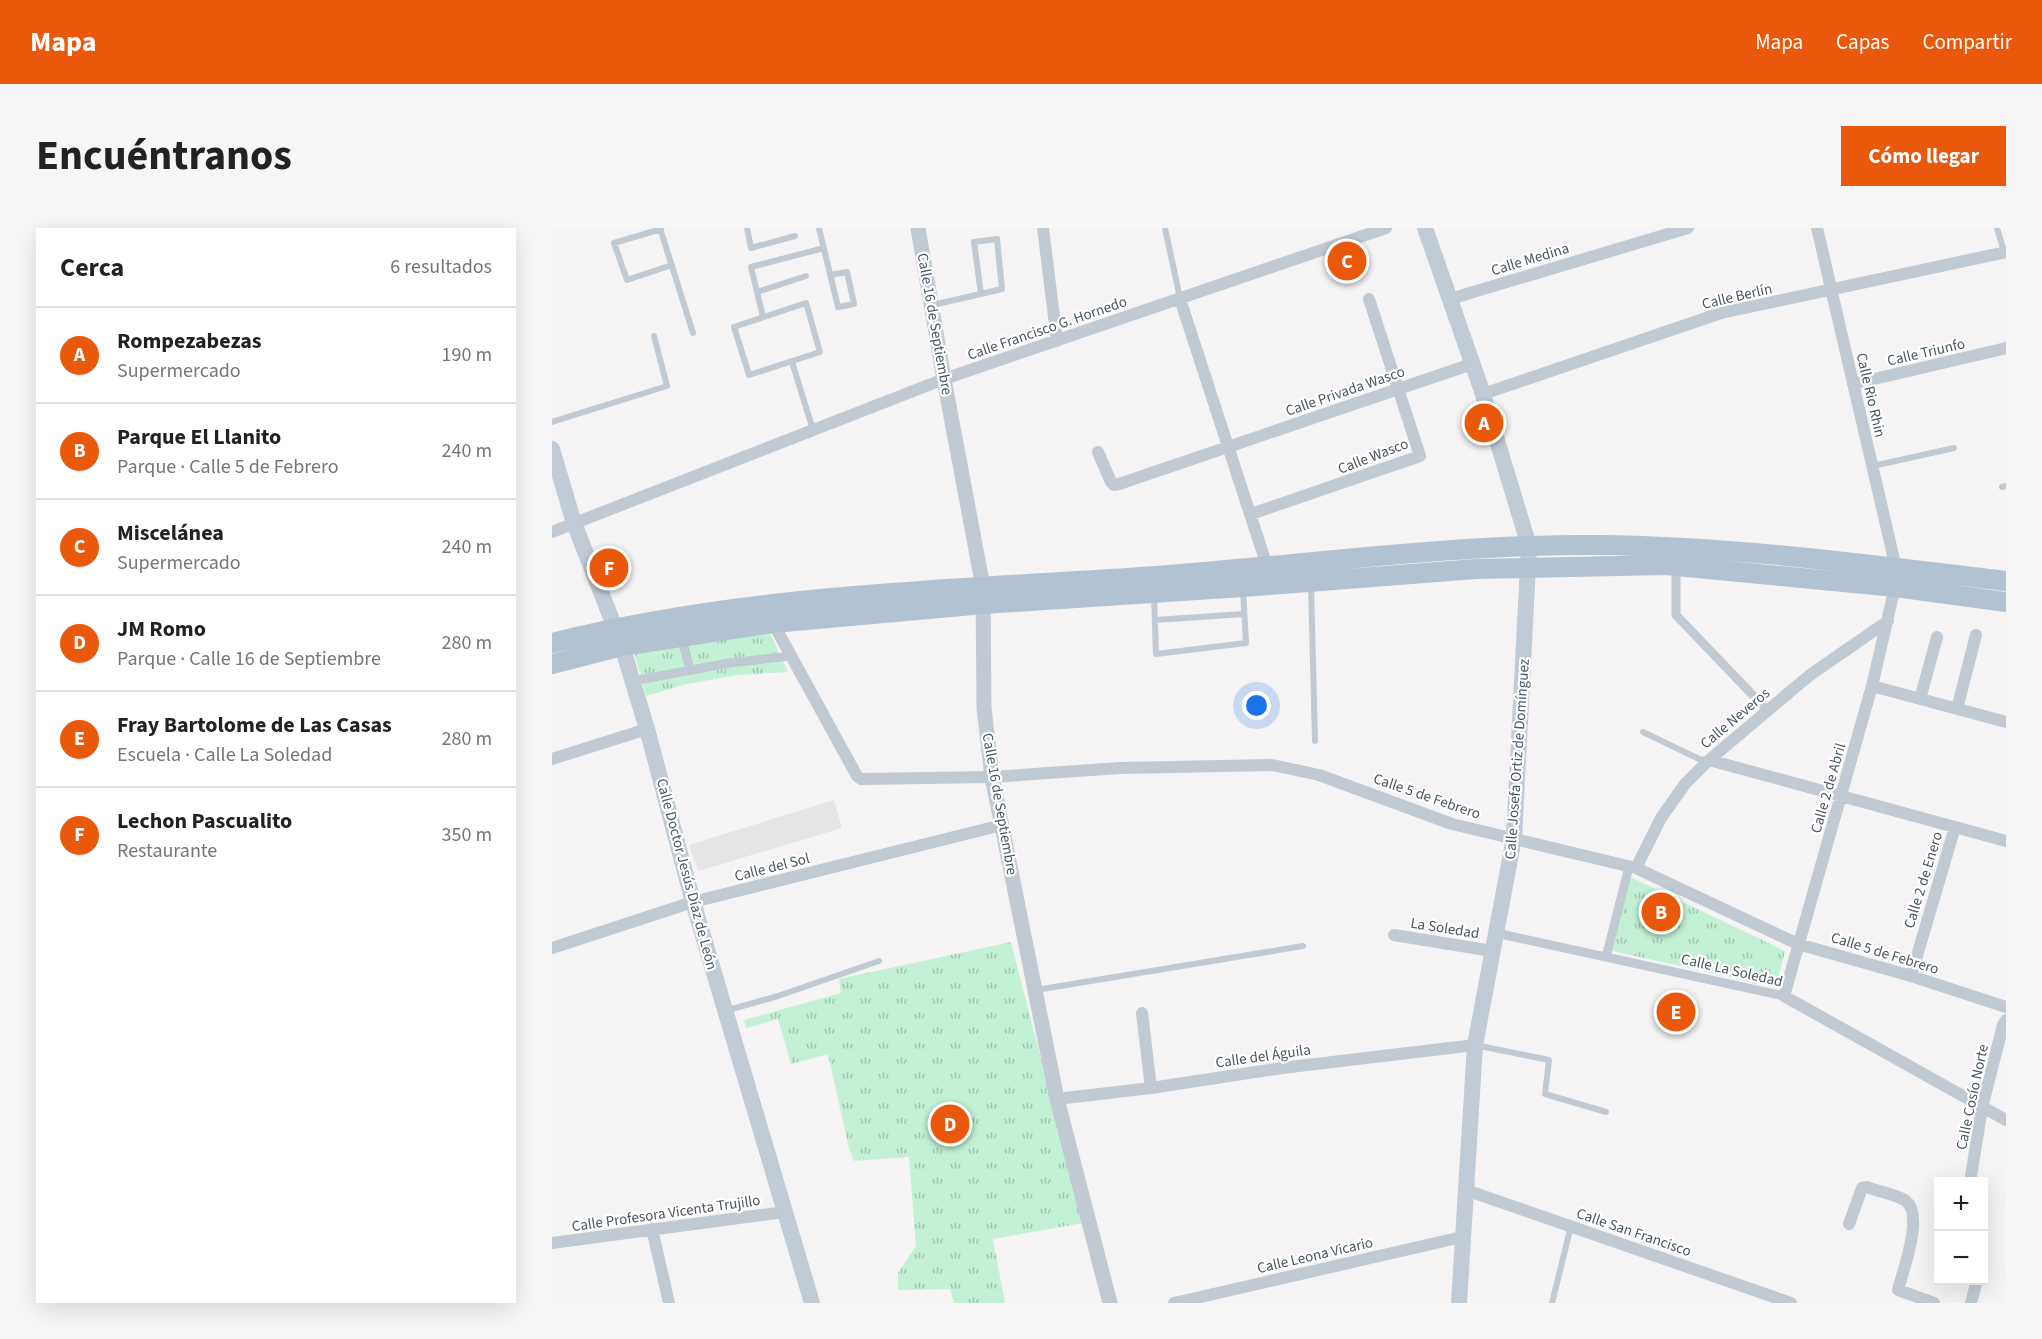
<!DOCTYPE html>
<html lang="es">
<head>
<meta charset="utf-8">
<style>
	:root { --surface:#fff; --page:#f6f6f6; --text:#222; --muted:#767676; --line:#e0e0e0; --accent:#ea580c }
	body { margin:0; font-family:"Source Sans 3",sans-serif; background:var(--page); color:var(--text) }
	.controls { position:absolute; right:18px; bottom:18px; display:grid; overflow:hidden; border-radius:0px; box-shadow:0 6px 24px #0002 }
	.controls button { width:54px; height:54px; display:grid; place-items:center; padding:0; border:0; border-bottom:2px solid var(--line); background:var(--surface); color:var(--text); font:30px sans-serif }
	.you { position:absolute; left:705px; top:478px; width:21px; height:21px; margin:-15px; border:4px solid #fff; border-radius:50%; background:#1a73e8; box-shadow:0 0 0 9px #1a73e833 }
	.badge { display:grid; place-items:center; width:39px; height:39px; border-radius:50%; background:var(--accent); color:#fff; font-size:20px; font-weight:700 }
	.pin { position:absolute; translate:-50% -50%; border:3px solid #fff; box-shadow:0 2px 6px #0006 }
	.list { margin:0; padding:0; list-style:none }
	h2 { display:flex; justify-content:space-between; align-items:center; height:78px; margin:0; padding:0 24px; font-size:26px }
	h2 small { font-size:20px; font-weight:400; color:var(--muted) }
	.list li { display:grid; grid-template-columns:39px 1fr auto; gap:18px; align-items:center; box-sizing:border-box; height:96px; padding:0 24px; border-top:2px solid var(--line) }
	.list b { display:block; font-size:22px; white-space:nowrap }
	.list p { margin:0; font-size:20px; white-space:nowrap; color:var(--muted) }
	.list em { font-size:20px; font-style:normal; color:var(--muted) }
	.map { position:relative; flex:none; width:1454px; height:1075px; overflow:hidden; border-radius:0px }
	header { display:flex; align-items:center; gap:36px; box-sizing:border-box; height:84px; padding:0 30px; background:var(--accent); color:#fff }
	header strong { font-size:28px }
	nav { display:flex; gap:33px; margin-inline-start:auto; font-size:21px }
	.intro { display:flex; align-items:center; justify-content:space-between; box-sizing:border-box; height:144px; padding:0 36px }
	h1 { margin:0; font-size:42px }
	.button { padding:15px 27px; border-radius:0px; background:var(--accent); color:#fff; font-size:21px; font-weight:700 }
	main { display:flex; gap:36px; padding:0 36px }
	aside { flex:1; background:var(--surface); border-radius:0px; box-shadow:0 6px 24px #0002 }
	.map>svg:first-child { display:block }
	.education { fill:#e6e4e5 }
	.park { fill:url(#park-tufts) }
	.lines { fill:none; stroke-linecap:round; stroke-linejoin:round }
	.service { stroke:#c1cad2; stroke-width:6 }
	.pedestrian { stroke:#c1cad2; stroke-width:9 }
	.minor { stroke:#c1cad2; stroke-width:12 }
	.tertiary { stroke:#c1cad2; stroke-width:15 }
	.secondary { stroke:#c1cbd6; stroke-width:16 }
	.primary { stroke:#b3c2d1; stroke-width:20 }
	.labels { text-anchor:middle; stroke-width:4.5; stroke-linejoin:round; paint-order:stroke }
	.street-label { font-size:15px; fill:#4a5661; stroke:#fff }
</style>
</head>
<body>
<header>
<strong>Mapa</strong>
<nav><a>Mapa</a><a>Capas</a><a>Compartir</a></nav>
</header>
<div class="intro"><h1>Encuéntranos</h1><a class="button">Cómo llegar</a></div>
<main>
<aside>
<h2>Cerca<small>6 resultados</small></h2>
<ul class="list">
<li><span class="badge">A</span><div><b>Rompezabezas</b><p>Supermercado</p></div><em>190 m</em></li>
<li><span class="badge">B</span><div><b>Parque El Llanito</b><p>Parque · Calle 5 de Febrero</p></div><em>240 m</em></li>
<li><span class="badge">C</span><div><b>Miscelánea</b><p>Supermercado</p></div><em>240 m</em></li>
<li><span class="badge">D</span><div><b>JM Romo</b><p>Parque · Calle 16 de Septiembre</p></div><em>280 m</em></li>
<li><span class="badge">E</span><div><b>Fray Bartolome de Las Casas</b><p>Escuela · Calle La Soledad</p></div><em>280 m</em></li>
<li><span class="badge">F</span><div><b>Lechon Pascualito</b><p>Restaurante</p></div><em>350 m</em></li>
</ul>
</aside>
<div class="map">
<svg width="1454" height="1075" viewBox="0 0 1454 1075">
	<defs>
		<pattern id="park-tufts" width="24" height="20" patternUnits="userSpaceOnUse" patternTransform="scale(1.5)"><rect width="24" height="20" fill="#c3f1d5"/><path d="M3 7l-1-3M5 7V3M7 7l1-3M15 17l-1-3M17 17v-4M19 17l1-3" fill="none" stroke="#a0c6b0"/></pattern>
	</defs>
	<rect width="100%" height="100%" fill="#f5f3f3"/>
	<path class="education" d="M282 572 290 600 146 643 137 617Z"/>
	<path class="park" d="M216 401 236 444 186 447 135 456 94 468 82 423Z
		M1074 647 1233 723 1224 759 1056 722Z
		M459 714 531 995 441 1011 453 1075H402L398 1061 346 1062V1045L364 1018 357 929 302 933 297 920 276 826 239 836 226 791 194 800 192 792 289 765 287 751Z"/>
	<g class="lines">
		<path class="service" d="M108 0 141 105
			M195 0 199 20 243 8
			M267 0 286 79 302 76 295 44 278 47
			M613 0 628 70
			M1445 0 1452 24
			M109 1 62 15 75 52 120 37
			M205 64 254 48
			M254 75 268 124 197 147 182 99Z
			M381 77 450 61 445 11 422 14 429 66
			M211 89 199 39 272 20
			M240 134 261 202
			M0 194 115 158 102 108
			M1321 238 1402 220
			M1450 259 1454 258
			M759 357 763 513
			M602 367 604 426 694 415 691 362
			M603 392 692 386
			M1091 504 1147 531 1157 532
			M484 762 751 718
			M173 783 226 768 327 733
			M923 817 997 832 993 866 1054 884
			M1000 1075 1019 998"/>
		<path class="pedestrian" d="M1124 338V387L1215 482
			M131 415 138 441
			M81 453 177 435 240 428
			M944 705 1232 768
			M1054 729 1077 639"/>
		<path class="minor" d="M491 0 505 113
			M1265 0 1344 340
			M628 71 715 338
			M898 71 1136 0
			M1301 156 1454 120
			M931 166 1169 85 1454 24
			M546 224 559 254 562 257 567 256 920 136
			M699 286 868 228 817 71
			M0 304 392 151 834 0
			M1343 359 1320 458 1232 768 1454 892
			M221 395 305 548 309 551 440 549 568 540 720 537 767 547 900 596 1084 640 1246 716 1359 748 1454 779
			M1320 458 1454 494
			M1368 471 1385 409
			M1405 481 1424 407
			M0 531 95 501
			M1157 532 1454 613
			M1084 640 1109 590 1133 556 1157 532 1258 447 1336 393
			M842 707 940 723
			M0 720 141 674 450 597
			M1359 748 1403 599
			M590 785 599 860
			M505 871 599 860 730 840 923 817
			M1420 954 1419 948 1430 880 1451 797 1454 792
			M914 962 1239 1075
			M1297 996 1310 960 1315 959C1324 963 1347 967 1354 973 1372 987 1351 1042 1346 1062L1382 1075
			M100 1001 117 1075
			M0 1015 232 984
			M622 1075 910 1009
			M1419 1075 1425 1052"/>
		<path class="tertiary" d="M366 0 392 151 431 359 432 480 440 549 505 871 558 1075"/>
		<path class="secondary" d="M873 0 931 166 977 318 962 610 923 817 907 1075
			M0 221 22 295 70 418 95 501 141 674 260 1075"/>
		<path class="primary" d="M0 415C188 368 383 362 576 350 732 340 888 316 1044 317 1181 318 1318 337 1454 353
			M0 436 70 418 221 395 432 376 691 359 924 341 1114 337 1343 359 1454 374"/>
	</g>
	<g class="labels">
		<g class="street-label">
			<text transform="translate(978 31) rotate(-17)" y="5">Calle Medina</text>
			<text transform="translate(1185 68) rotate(-13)" y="5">Calle Berlín</text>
			<text transform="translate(383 96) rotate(80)" y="5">Calle 16 de Septiembre</text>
			<text transform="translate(495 100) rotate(-19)" y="5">Calle Francisco G. Hornedo</text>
			<text transform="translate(1374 124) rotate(-13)" y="5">Calle Triunfo</text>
			<text transform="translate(793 163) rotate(-19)" y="5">Calle Privada Wasco</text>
			<text transform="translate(1319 167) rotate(77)" y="5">Calle Rio Rhin</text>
			<text transform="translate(821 228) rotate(-21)" y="5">Calle Wasco</text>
			<text transform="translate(1183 490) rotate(-40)" y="5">Calle Neveros</text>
			<text transform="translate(965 531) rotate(-86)" y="5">Calle Josefa Ortiz de Domínguez</text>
			<text transform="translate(1276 560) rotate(-74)" y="5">Calle 2 de Abril</text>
			<text transform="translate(875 568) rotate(19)" y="5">Calle 5 de Febrero</text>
			<text transform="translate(448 576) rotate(80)" y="5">Calle 16 de Septiembre</text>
			<text transform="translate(220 639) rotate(-14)" y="5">Calle del Sol</text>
			<text transform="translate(135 646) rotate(75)" y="5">Calle Doctor Jesús Díaz de León</text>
			<text transform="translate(1371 652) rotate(-73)" y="5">Calle 2 de Enero</text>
			<text transform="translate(893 700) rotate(9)" y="5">La Soledad</text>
			<text transform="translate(1333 725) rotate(17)" y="5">Calle 5 de Febrero</text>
			<text transform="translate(1180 742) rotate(13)" y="5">Calle La Soledad</text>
			<text transform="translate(711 828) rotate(-8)" y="5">Calle del Águila</text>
			<text transform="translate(1420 869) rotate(-78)" y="5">Calle Cosío Norte</text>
			<text transform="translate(114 985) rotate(-8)" y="5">Calle Profesora Vicenta Trujillo</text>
			<text transform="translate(1082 1004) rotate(19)" y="5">Calle San Francisco</text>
			<text transform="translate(763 1027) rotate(-13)" y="5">Calle Leona Vicario</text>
		</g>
	</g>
</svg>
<div class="controls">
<button>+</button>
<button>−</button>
</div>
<div class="you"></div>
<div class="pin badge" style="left:932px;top:195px">A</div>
<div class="pin badge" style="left:1109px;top:684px">B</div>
<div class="pin badge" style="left:795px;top:33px">C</div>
<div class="pin badge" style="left:398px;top:896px">D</div>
<div class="pin badge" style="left:1124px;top:784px">E</div>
<div class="pin badge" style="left:57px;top:340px">F</div>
</div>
</main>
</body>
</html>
